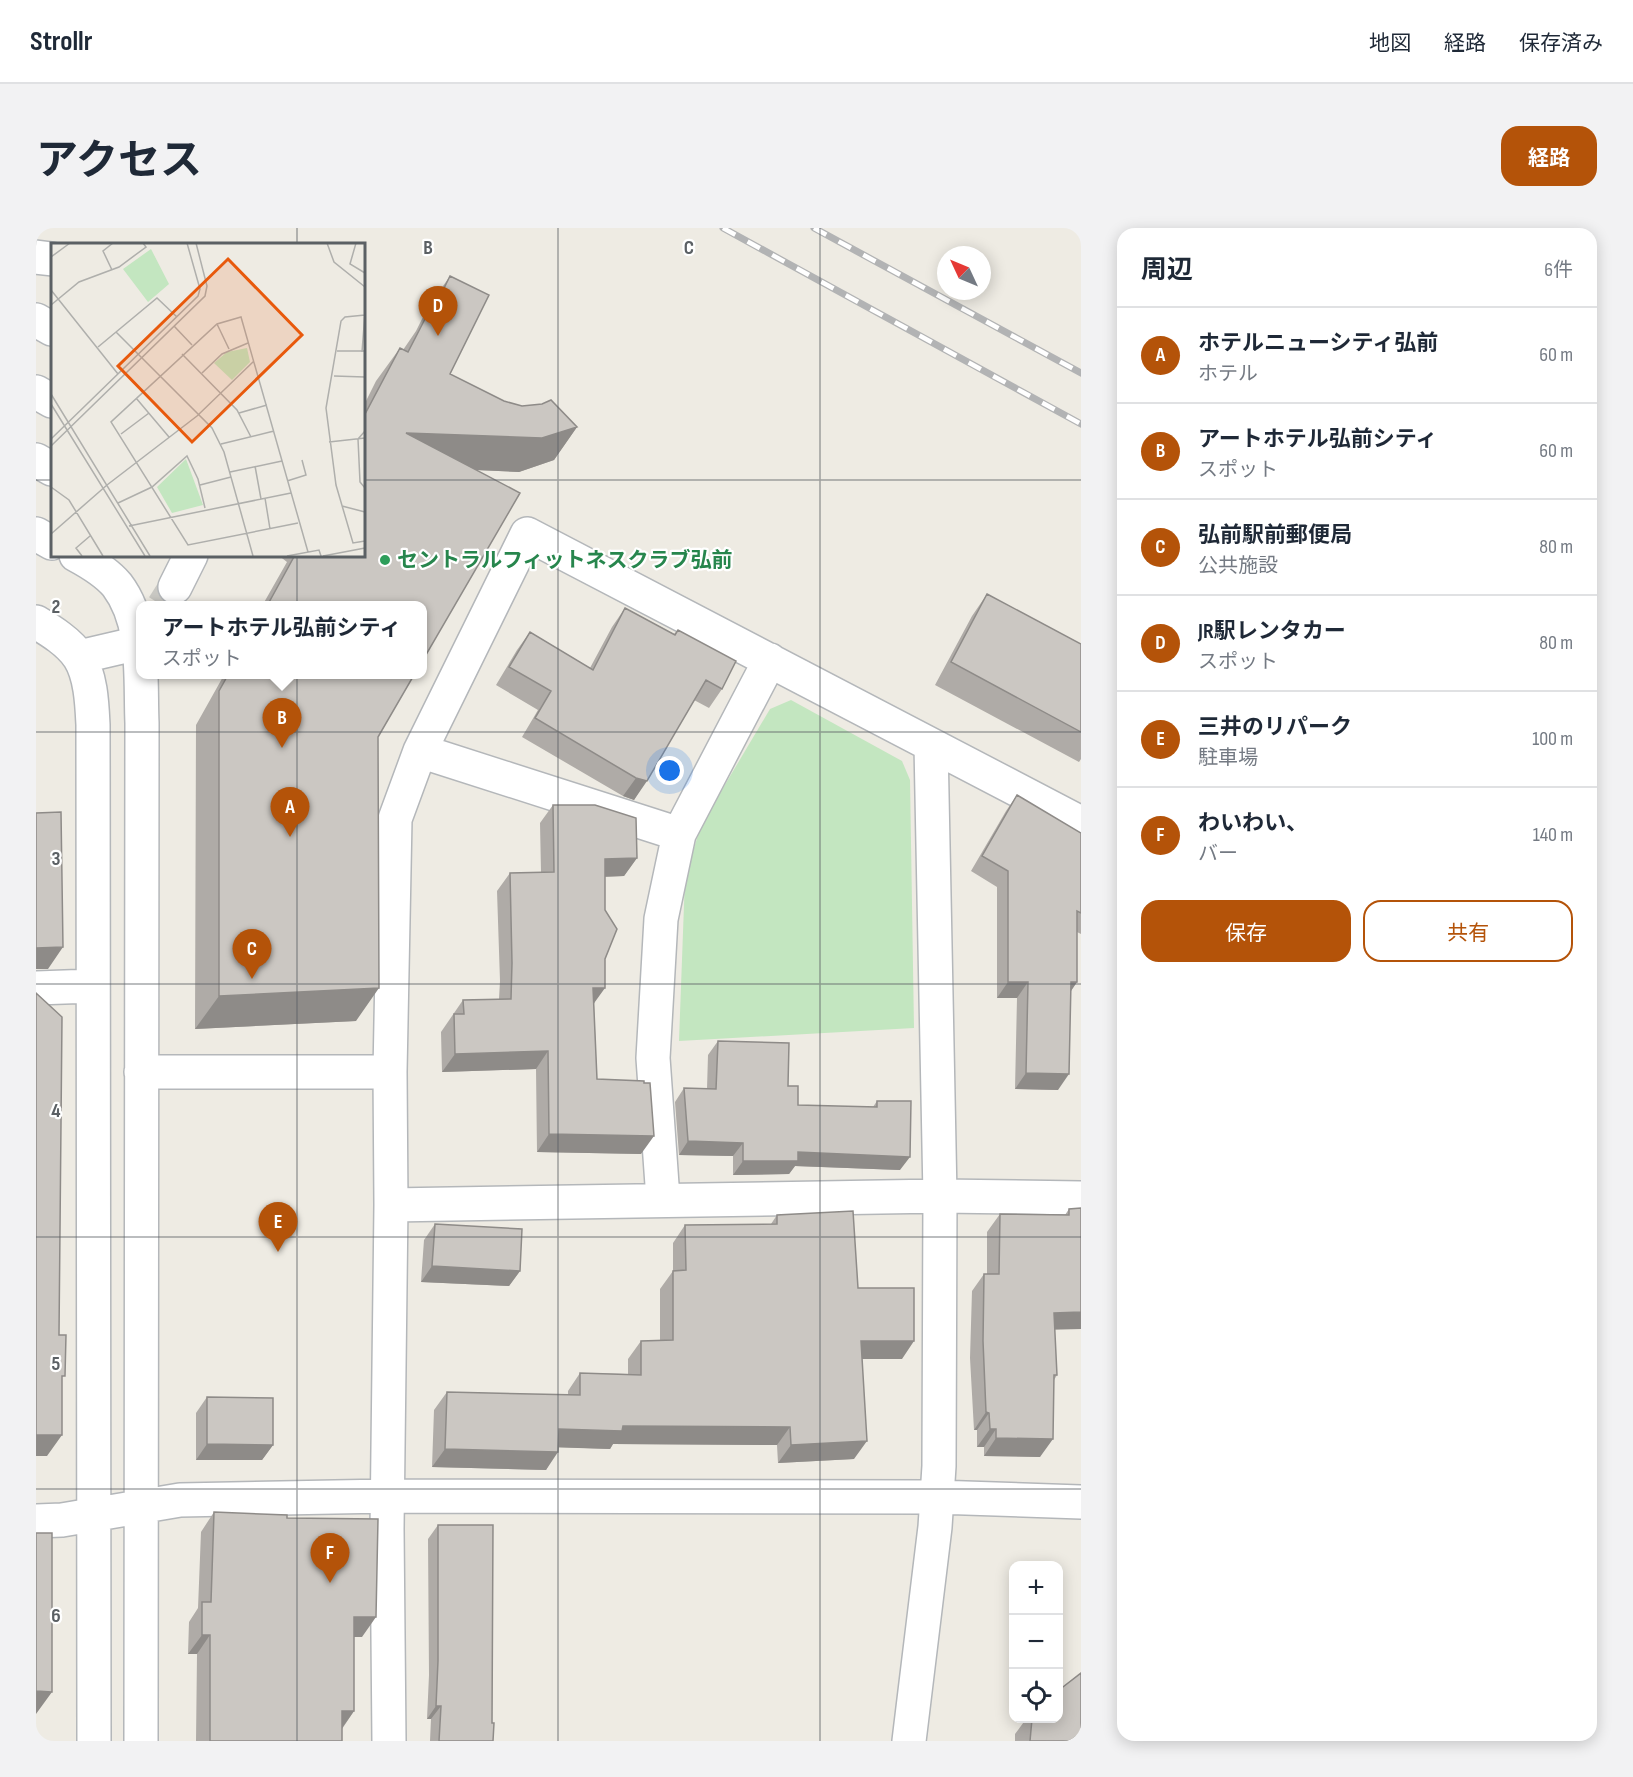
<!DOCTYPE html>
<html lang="ja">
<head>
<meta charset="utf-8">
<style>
	:root { --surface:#fff; --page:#f2f2f3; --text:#1f2937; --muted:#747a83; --line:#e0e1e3; --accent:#b45309 }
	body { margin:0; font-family:"Sofia Sans Condensed","Noto Sans JP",sans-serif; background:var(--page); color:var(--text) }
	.controls { position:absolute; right:18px; bottom:18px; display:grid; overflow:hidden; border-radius:12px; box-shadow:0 3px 15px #0003 }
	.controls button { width:54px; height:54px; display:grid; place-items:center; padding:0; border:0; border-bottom:2px solid var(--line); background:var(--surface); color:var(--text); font:30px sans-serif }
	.compass { position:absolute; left:901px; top:18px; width:54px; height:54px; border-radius:50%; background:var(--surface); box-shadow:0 3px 15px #0003; rotate:314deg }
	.you { position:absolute; left:634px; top:543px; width:21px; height:21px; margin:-15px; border:4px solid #fff; border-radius:50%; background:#1a73e8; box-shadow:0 0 0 9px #1a73e833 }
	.badge { display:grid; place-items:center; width:39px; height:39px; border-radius:50%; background:var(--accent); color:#fff; font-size:20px; font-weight:700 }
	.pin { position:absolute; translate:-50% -50px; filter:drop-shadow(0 2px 3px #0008) }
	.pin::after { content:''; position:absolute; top:32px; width:21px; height:18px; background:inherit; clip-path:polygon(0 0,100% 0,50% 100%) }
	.popup { position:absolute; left:100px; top:373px; width:291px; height:78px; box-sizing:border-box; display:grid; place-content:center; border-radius:12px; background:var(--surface); filter:drop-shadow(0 2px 4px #0005); font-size:20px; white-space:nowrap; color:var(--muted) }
	.popup b { font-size:22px; color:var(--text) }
	.popup::after { content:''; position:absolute; left:50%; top:100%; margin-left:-12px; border:12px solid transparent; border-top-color:var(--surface) }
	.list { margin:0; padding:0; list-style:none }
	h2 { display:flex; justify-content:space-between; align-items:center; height:78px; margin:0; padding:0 24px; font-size:26px }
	h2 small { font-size:20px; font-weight:400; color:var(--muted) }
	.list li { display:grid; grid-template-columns:39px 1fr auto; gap:18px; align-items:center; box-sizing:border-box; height:96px; padding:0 24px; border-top:2px solid var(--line) }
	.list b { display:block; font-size:22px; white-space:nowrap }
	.list p { margin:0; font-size:20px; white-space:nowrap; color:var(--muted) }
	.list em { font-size:20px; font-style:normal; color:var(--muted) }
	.actions { display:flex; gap:12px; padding:18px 24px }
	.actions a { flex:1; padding:14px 0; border:2px solid var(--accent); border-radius:18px; text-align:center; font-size:21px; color:var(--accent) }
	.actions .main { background:var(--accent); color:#fff }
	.icon { flex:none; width:33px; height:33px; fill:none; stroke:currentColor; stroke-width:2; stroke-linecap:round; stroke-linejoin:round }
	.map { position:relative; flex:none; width:1045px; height:1513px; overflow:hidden; border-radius:18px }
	header { display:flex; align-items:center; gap:36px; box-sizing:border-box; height:84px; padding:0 30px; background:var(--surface); border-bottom:2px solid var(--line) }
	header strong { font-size:28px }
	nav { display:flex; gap:33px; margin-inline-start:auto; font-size:21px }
	.intro { display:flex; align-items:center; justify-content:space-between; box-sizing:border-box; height:144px; padding:0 36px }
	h1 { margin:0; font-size:42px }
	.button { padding:15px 27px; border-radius:18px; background:var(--accent); color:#fff; font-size:21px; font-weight:700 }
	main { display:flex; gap:36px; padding:0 36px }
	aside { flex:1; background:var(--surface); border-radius:18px; box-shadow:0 3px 15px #0003 }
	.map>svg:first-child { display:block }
	.green { fill:#c3e6c0 }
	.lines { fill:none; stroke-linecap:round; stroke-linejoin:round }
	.minor-tunnel { stroke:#c9c8c3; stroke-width:33; stroke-dasharray:33 16; stroke-linecap:butt }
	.minor-casing { stroke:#b4b7ba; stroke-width:36 }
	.minor { stroke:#fff; stroke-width:33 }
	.rail-casing { stroke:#b2b3b4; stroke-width:7 }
	.rail { stroke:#fff; stroke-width:4.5; stroke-dasharray:14; stroke-linecap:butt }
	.wall { fill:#afaba7 }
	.shaded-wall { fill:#8e8b88 }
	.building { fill:#cbc7c2; stroke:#8e8b88; stroke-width:1.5 }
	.grid { fill:none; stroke:#5b6064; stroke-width:1.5; stroke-opacity:0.55 }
	.leisure-dot { fill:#2e9e5b; stroke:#fff; stroke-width:2 }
	.labels { text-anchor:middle; stroke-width:4.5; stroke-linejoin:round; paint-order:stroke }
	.leisure-label { font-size:21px; font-weight:bold; fill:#27864d; stroke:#fff; text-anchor:start }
	.inset-road { fill:none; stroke:#afafac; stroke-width:1.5 }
	.view { fill:#e8590c; fill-opacity:0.15; stroke:#e8590c; stroke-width:3 }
	.inset-edge { fill:none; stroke:#5b6064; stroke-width:3 }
	.grid-label { font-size:20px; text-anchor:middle; font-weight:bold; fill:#5b6064; stroke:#fff; stroke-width:4.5; stroke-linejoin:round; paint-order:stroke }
</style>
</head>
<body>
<header>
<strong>Strollr</strong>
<nav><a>地図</a><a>経路</a><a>保存済み</a></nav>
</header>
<div class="intro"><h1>アクセス</h1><a class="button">経路</a></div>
<main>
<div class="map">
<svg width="1045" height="1513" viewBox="0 0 1045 1513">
	<rect width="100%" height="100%" fill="#eeebe3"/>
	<path class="green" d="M755 472 866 533 874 552 878 800 643 813 649 650 665 597 734 481Z"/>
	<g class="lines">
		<path class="minor-tunnel" d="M127 378 139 359"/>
		<g class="minor-casing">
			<path id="minor" d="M0 29 16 31
				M0 92 16 101
				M0 164 16 173
				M0 232 16 241
				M0 306 16 315
				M40 327C53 334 71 345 81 357 110 395 104 450 106 495L105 1513
				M139 359 155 327
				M0 394C15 403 33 414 43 429 55 448 56 476 57 497L58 1513
				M43 429 103 415
				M384 523 643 606
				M0 760 57 758
				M105 844H354
				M627 971 617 830 625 691 643 606 734 432
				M355 977 904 968 1045 970
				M0 1293 26 1292 144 1272 352 1268 900 1269 1045 1274
				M353 1513 351 1301 355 977 354 844 359 591 384 523 491 306 1045 595
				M873 1513 899 1299 903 1238 904 968 895 517"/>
		</g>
		<use href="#minor" class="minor"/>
		<g class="rail-casing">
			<path id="rail" d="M687 0 1045 196
				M778 0 1045 145"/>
		</g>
		<use href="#rail" class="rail"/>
	</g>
	<path class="wall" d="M414 48V146L468 173 541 199 518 232 483 244 440 242 387 378H226L251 334 242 327H327V179L340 153 364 120 367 122 380 103 391 81Z
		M951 366 1045 416V531L1043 534 899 457 936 388Z
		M589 380 638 406 642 402 686 461 673 480 658 472 598 572 587 568 486 509 502 482 460 457 481 422 494 404 554 440 576 399Z
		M188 447H378L342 509 320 793 159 801 160 497Z
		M981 567 1045 605V706L1041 704V754L1035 763 1022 862 979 861 981 770H961V659L935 643 970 583Z
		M517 577 601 630 588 648 569 649V731L558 776 561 851 605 926 501 924 500 841 406 844 405 804 427 772 463 771 464 753 461 663 474 645 505 644 504 595Z
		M682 813 752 858 762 877 837 879 841 873 864 942 759 938 753 946 697 947V928L643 927 639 874 648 860 671 861 672 827Z
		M1045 980 1018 1102 1021 1147 1018 1152 1004 1229 948 1228V1219H941V1202H938L934 1130 936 1063 948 1046H951V1004L964 986 1029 987 1033 981Z
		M741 987 822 1060 866 1131H826L818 1231 742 1235 741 1217 577 1216 574 1221 522 1219 510 1242 396 1239 398 1182 411 1164 532 1167V1163L544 1145 592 1146V1131L605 1113 624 1112V1061L637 1043V1015L649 997 735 996Z
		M399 996 484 1043 473 1058 385 1054 388 1012Z
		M171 1169 237 1217 226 1232H160V1185Z
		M178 1284 251 1290 326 1409H318V1483L306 1501V1513H160L161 1426H152L153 1394 162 1380 165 1304Z
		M402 1297 456 1495 457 1513H394L395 1491H391L393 1447 392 1311Z
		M990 1491H1023L1045 1513H979V1506Z"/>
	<path class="shaded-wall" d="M541 199 518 232 483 244 347 238 370 205Z
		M600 550 611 553 598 572 587 568Z
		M601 630 588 648 556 649 569 631Z
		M27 719 12 741H0V720Z
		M972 754H992L981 770H961Z
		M1035 754H1041L1030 770Z
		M343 760 320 793 159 801 183 768Z
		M557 760H569L556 778Z
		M512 823 500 841 406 844 419 826Z
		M990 845 1033 846 1022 862 979 861Z
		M513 906 618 908 605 926 501 924Z
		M652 913 707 915 697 928 643 927Z
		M762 924 874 929 864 942 759 938 753 946 697 947 707 933Z
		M396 1038 484 1043 473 1058 385 1054Z
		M1045 1084V1101L1005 1102 1018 1085Z
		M825 1113H878L866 1131H812Z
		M950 1184 953 1185 941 1202H938Z
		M587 1198 754 1199 741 1217 577 1216 574 1221 510 1219 523 1201Z
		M954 1201H960L948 1219H941Z
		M0 1207H26L11 1228H0Z
		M960 1210 1017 1211 1004 1229 948 1228Z
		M831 1213 818 1231 742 1235 755 1217Z
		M171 1216 237 1217 226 1232H160Z
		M409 1221 522 1224 510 1242 396 1239Z
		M318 1389H340L326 1409H304Z
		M166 1407H174L161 1426H152Z
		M0 1463 16 1464 0 1486Z
		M400 1478H405L395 1491H391Z
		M306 1483H318L304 1503Z"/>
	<path class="building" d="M414 48 453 67 414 146 468 173 486 178 506 176 515 172 541 199 506 210 370 205 484 265 387 432V378H231L259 327H327V190L364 120 372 124 390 89 393 91Z
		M951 366 1045 416V504L915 434Z
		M589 380 639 407 642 402 700 433 686 461 670 452 611 553 600 550 499 490 515 463 473 439 494 404 557 442Z
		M192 447H378L342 509 343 760 183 768V463Z
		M981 567 1045 605V685L1041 683V754H1035L1033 846 990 845 992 754H972V643L946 628Z
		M517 577H559L600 590 601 630 569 631V682L581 701 569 731V760H557L561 851 608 853V855H614L618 908 513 906 512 823 419 826 418 786H428L427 772 475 771 476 735 474 645 518 644Z
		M25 584 27 719 0 720V585Z
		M0 765 26 789 23 1107H30L29 1148H26V1207H0Z
		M682 813 753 815 752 858H762V877L841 879V873H875L874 929 762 924V933H707V915L652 913 648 860 680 861Z
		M1045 980V1084L1018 1085 1021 1147H1018L1017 1211 960 1210V1201H954L953 1185 950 1184 947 1113 948 1046H963L964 986 1033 987V981Z
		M817 983 822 1060H878V1113H825L831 1213 755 1217 754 1199 587 1198 586 1203 523 1201 522 1224 409 1221 411 1164 544 1167V1145L605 1147V1113L637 1112V1043L650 1042 649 997 741 996V987Z
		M399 996 486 1001 484 1043 396 1038Z
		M171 1169 237 1170V1217L171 1216Z
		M178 1284 251 1287V1290L342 1291 340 1389H318V1483H306V1513H174V1407H166V1374H175Z
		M402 1297H457L456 1495H458L457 1513H403L405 1478H400L402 1433Z
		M0 1305H16V1464L0 1463Z
		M1045 1445V1513H994L996 1491H1023V1462Z"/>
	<path class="grid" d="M261 0V16M522 0V1513M784 0V1513M0 252H16M327 252H1045M261 327V1513M0 504H1045M0 756H1045M0 1009H1045M0 1261H1045"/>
	<circle class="leisure-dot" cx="349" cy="332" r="6"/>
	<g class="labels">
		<g class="leisure-label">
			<text x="361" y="339">セントラルフィットネスクラブ弘前</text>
		</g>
	</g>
	<g transform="translate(15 15)">
		<rect width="314" height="314" fill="#eeebe3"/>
		<path d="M100 6 118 41 97 59 72 26ZM196 105 199 119 181 137 163 120 176 109ZM135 216 152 262 121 270 106 244Z" fill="#c3e6c0"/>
		<path class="inset-road" d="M276 0 283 19 314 44M305 0 299 21 314 30M0 14 19 0M61 27 52 8 62 0M0 47 67 131M0 62 28 39 68 24 95 4 92 0M314 72 294 74 290 78 275 165 285 242 302 300 314 298M166 81 178 106M123 83 141 102M65 89 161 185 173 209 202 313M47 104 106 55 126 74M286 108H314M311 109 314 70M131 111 186 167 200 194M151 130 171 111 197 100M283 133 314 134M0 151 99 313M85 155 118 194M0 161 94 313M188 170 216 162M314 188 307 196 309 239 314 245M70 191 98 170M0 196 147 53 149 46 136 0M278 199 314 195M170 201 223 188M0 203 154 53 156 43 145 0M204 223 210 256M179 229 231 218M236 238 255 232 251 217M149 242 180 234M0 244 18 257 52 313M214 255 219 286M67 260 101 244 136 213 147 236 154 265M291 263 314 269M247 280 137 302 60 179 166 81 190 74 257 309M78 283 240 250M0 291 56 242 146 173 203 118M31 313 25 305 39 293M236 313 268 307 270 313M272 313 314 305"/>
		<path class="view" d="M177 16 251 92 141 199 67 123Z"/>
		<rect width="314" height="314" class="inset-edge"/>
	</g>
	<g class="grid-label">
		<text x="392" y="26">B</text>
		<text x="653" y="26">C</text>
		<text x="20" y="385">2</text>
		<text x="20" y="637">3</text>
		<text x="20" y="889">4</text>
		<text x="20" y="1142">5</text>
		<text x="20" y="1394">6</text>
	</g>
</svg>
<div class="controls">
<button>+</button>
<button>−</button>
<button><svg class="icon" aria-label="locate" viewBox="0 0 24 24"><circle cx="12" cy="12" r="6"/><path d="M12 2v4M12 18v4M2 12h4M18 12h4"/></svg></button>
</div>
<svg class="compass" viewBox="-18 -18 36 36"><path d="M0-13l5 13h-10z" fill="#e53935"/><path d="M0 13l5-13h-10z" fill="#747a83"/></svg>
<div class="you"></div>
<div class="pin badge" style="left:254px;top:609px">A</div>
<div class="pin badge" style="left:246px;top:520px">B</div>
<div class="popup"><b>アートホテル弘前シティ</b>スポット</div>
<div class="pin badge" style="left:216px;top:751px">C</div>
<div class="pin badge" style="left:402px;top:108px">D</div>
<div class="pin badge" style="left:242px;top:1024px">E</div>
<div class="pin badge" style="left:294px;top:1355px">F</div>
</div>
<aside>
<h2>周辺<small>6件</small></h2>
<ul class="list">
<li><span class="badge">A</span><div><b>ホテルニューシティ弘前</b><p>ホテル</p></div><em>60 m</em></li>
<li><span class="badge">B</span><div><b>アートホテル弘前シティ</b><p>スポット</p></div><em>60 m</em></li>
<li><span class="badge">C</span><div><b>弘前駅前郵便局</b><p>公共施設</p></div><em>80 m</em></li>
<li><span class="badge">D</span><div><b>JR駅レンタカー</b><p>スポット</p></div><em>80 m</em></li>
<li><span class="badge">E</span><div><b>三井のリパーク</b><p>駐車場</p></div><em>100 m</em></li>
<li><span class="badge">F</span><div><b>わいわい、</b><p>バー</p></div><em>140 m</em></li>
</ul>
<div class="actions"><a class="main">保存</a><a>共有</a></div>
</aside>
</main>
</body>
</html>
